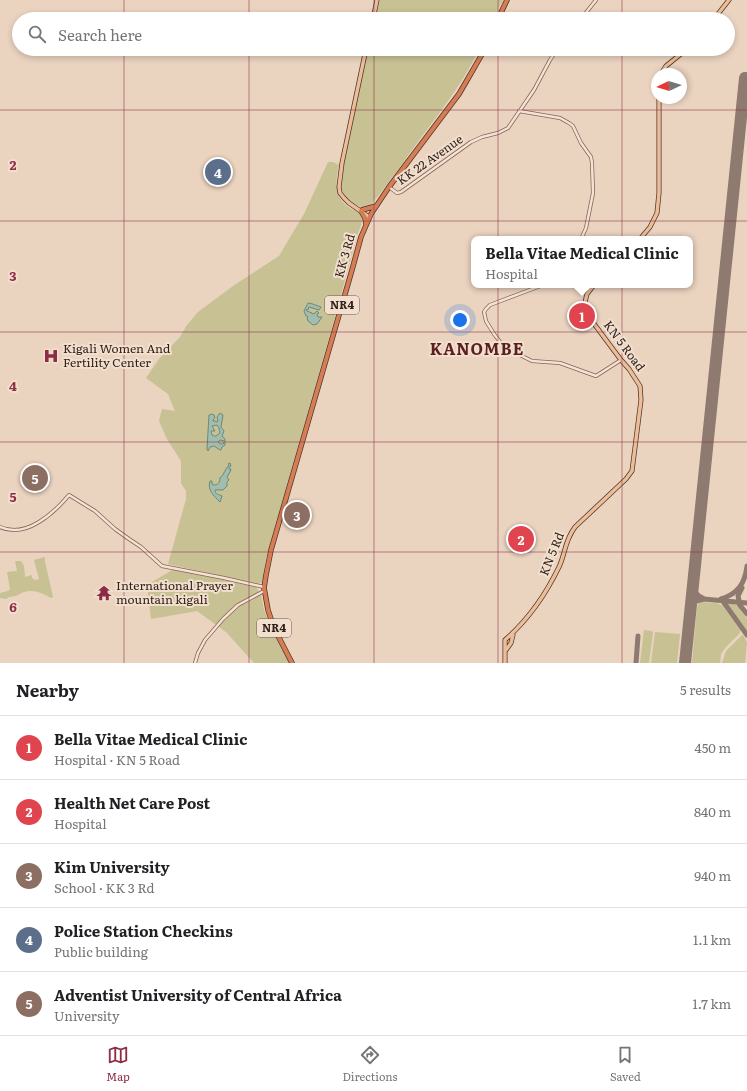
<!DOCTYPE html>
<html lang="en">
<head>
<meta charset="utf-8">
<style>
	:root { --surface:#fff; --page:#f2f2f2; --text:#202124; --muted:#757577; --line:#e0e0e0; --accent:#8d2d45 }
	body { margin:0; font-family:Literata,serif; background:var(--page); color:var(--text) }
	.compass { position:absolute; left:651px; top:68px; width:36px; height:36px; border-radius:50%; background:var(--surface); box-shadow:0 2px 6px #0003; rotate:266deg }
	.you { position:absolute; left:460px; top:320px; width:14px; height:14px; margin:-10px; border:3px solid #fff; border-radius:50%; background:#1a73e8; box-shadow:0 0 0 6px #1a73e833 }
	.badge { display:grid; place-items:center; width:26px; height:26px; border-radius:50%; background:var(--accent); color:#fff; font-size:13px; font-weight:700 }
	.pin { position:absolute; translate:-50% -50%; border:2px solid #fff; box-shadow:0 1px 4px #0006 }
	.popup { position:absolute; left:471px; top:236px; width:222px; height:52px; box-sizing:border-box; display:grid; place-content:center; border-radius:8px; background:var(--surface); filter:drop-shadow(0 1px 3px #0005); font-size:13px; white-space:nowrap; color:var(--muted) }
	.popup b { font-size:15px; color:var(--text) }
	.popup::after { content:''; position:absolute; left:50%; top:100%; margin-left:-8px; border:8px solid transparent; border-top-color:var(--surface) }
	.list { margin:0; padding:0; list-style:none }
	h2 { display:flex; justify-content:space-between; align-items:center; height:52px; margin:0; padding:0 16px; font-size:17px }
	h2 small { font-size:13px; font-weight:400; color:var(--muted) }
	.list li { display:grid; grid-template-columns:26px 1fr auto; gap:12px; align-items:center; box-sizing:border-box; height:64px; padding:0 16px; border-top:1px solid var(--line) }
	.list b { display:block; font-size:15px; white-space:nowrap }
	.list p { margin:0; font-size:13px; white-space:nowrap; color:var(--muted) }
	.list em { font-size:13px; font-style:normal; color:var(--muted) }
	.icon { flex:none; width:22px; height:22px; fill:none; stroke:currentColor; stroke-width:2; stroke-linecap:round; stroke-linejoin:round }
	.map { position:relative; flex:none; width:747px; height:663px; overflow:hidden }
	.search { position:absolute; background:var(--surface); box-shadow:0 2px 6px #0003; left:12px; right:12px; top:12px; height:44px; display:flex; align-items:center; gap:10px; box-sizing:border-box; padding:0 14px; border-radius:22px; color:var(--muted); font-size:15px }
	.sheet { height:372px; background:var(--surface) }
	nav { display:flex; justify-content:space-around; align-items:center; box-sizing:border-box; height:56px; border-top:1px solid var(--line); background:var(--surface); font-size:11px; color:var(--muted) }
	nav a { display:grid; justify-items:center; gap:2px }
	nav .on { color:var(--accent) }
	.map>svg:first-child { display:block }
	.green { fill:#c7c194 }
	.water { fill:#a2bdae; stroke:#6a8a7a; fill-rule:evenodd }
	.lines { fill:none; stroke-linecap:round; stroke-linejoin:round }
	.taxiway { stroke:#8e7a6e; stroke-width:5 }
	.runway { stroke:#8e7a6e; stroke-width:12 }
	.minor-casing { stroke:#826559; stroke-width:4 }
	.major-casing { stroke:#50352d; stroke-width:5 }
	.highway-casing { stroke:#50352d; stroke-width:5.5 }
	.minor { stroke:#f6e2d2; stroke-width:2.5 }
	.major { stroke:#ecbe98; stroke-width:3.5 }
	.highway { stroke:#d67d54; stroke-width:4 }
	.grid { fill:none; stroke:#8d2d45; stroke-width:1; stroke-opacity:0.55 }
	.labels { text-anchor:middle; stroke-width:4; stroke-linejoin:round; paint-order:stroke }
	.shield { fill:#f2dfce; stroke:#6c5b51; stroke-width:1 }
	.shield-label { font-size:11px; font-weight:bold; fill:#32221c }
	.street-label { font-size:12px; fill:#32221c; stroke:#f2dfce }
	.poi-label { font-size:12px; fill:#32221c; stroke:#f2dfce; text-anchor:start }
	.district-label { font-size:16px; font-weight:bold; letter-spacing:1px; fill:#5c1f21; stroke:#f2dfce }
	.grid-label { font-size:13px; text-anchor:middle; font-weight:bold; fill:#8d2d45; stroke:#f2dfce; stroke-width:4; stroke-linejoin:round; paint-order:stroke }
</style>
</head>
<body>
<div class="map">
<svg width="747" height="663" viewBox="0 0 747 663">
	<rect width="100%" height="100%" fill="#ead3bf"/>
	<path class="green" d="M380 0H503L493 19H375Z
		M368 49H479C461 89 428 126 403 163 395 173 387 184 379 195 376 198 373 203 369 206 362 211 348 200 344 194 340 187 341 180 342 173Z
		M328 162H333L339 165C336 178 334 191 343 202 355 216 369 208 358 233L331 331 271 540 266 558 262 582 261 583 258 584 168 564 186 499V491L181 483V461L167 439 159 421 162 409 175 411 168 394 146 378 159 359 180 337 187 325 198 312 233 286 279 256 304 214Z
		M45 557V562L53 597 51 598C43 593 33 589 24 592 20 593 18 596 15 596 11 597 10 596 6 599L0 598V593L8 591 10 589 7 572 17 571 15 561H21L24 566 25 577 32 575V578L35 580 39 579 34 560Z
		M174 569 256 587 261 595 264 610 280 646 290 663H254L226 632 197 611 151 619 147 585Z
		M700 602 716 603 722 605 740 630V633L725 648 721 654 720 663H692L697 608 698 604Z
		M727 603 734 604 738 607 747 619V632Z
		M644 630 652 631 653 633 649 663H640Z
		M655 632 680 634 677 663H651Z
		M742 635H743L747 642 745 663H722L726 651Z"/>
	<path class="water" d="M308 303C312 303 317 306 321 307L319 310 309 307 308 308 309 309 306 310 307 311 312 313V314L315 313 317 311 319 313 317 314 318 317H322L317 324 313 325 308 321 307 318 308 317 306 316 304 311Z
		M220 413 223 415 221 427 224 431 222 436 225 439V441L220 440 218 442 220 444H223L224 442H225V445L222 447 221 450H220L214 446 210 447 208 451 207 449 209 415 212 414 214 415 215 418 213 420V421H215L217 422 218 421 217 417ZM217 425 219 428 220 433 216 436H214L212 435 211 431H215L212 426Z
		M230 463 231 466 229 467V469H231L230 472 227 477 229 480 227 482V486L223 490H215C215 495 219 494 222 496L220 502C214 496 207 490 210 481H212V484L214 485C218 485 220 482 220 478 224 475 225 469 229 465L228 464Z"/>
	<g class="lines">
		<path class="taxiway" d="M693 585C694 592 697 596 703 598
			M721 599C738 594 745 583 747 566
			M722 600 747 635
			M738 603 747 614
			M740 604 738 596 742 588
			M691 608 696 601 704 599 747 603
			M636 663 638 636"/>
		<path class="runway" d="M685 663 745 78"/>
		<g class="minor-casing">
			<path id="minor" d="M581 19 596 0
				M519 111 560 118 569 123 573 126 581 143 591 157 592 163 593 193 586 228 581 239
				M389 187 397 193 401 192 471 142 482 137 498 133 508 128 534 90 550 60 557 49
				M543 285 490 305 486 309 484 312 486 321 494 334 504 347 532 361 560 363 596 376 621 360
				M0 527C26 539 54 513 69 495L95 511 115 529 129 539 141 547 162 566 224 578 264 587
				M195 663 198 653 205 640 223 619 238 605 264 591"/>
		</g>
		<g class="major-casing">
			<path id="major" d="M373 19 377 0
				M714 19 729 0
				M366 49 342 163 339 187 340 193 344 198 349 203 369 217
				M661 74 666 66 687 49
				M640 239 650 227 657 213 659 193V98
				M506 650 511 643 513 635
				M505 663V640C529 619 545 596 559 567 566 552 564 542 575 527L626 479 632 471 641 400 640 386 629 369 621 360 586 313 585 303 586 298 587 294 594 285"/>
		</g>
		<g class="highway-casing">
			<path id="highway" d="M498 19 507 0
				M362 210 376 206
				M361 211 365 218 366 224
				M292 663 274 628 268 610 265 593 264 588 266 575 271 550 352 270 361 237 371 214 389 187 459 94 466 82 485 49"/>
		</g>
		<use href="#minor" class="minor"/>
		<use href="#major" class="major"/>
		<use href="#highway" class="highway"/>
	</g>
	<path class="grid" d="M124 0V19M249 0V19M374 0V19M498 0V19M622 0V19M124 49V663M249 49V663M374 49V663M498 49V663M622 49V663M0 110H747M0 221H747M0 332H747M0 442H747M0 552H747"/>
	<defs>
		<g id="hospital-bare" transform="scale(1.2)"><path d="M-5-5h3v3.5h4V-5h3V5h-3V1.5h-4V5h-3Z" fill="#8d2d45" stroke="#f2dfce" stroke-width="2.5" paint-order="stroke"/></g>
		<g id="temple-bare" transform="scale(1.2)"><path d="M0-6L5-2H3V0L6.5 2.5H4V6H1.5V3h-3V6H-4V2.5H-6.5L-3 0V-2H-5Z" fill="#8d2d45" stroke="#f2dfce" stroke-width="2.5" paint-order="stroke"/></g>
	</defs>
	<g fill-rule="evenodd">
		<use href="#hospital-bare" x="51" y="356"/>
		<use href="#temple-bare" x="104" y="593"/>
	</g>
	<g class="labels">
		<g class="shield">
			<rect x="325" y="296" width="34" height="18" rx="3"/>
			<rect x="257" y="619" width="34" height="18" rx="3"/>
		</g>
		<g class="shield-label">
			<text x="342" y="309">NR4</text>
			<text x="274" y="632">NR4</text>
		</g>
		<g class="street-label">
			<text transform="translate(430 160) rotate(-35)" y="4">KK 22 Avenue</text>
			<text transform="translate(345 256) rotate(-74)" y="4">KK 3 Rd</text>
			<text transform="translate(624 346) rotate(53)" y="4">KN 5 Road</text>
			<text transform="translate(552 554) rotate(-68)" y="4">KN 5 Rd</text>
		</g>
		<g class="poi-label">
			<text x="63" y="353">Kigali Women And<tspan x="63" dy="14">Fertility Center</tspan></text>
			<text x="116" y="590">International Prayer<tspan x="116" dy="14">mountain kigali</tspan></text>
		</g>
		<g class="district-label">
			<text x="477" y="355">KANOMBE</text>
		</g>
	</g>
	<g class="grid-label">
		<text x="13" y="170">2</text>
		<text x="13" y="281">3</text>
		<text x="13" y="391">4</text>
		<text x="13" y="502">5</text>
		<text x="13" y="612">6</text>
	</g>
</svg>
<svg class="compass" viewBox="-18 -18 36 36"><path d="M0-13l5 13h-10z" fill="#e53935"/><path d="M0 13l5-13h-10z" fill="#757577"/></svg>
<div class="you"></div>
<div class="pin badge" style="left:582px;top:316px;background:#e0444e">1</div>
<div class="popup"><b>Bella Vitae Medical Clinic</b>Hospital</div>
<div class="pin badge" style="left:521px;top:539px;background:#e0444e">2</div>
<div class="pin badge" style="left:297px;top:515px;background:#8d6e63">3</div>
<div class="pin badge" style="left:218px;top:172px;background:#5c6f8a">4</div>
<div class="pin badge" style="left:35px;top:478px;background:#8d6e63">5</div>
<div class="search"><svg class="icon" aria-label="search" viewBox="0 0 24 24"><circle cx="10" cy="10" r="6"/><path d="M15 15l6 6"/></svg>Search here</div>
</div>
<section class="sheet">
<h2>Nearby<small>5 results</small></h2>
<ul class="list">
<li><span class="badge" style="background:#e0444e">1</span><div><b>Bella Vitae Medical Clinic</b><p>Hospital · KN 5 Road</p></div><em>450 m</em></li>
<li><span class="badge" style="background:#e0444e">2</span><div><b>Health Net Care Post</b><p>Hospital</p></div><em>840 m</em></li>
<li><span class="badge" style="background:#8d6e63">3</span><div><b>Kim University</b><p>School · KK 3 Rd</p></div><em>940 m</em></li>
<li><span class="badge" style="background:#5c6f8a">4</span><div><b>Police Station Checkins</b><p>Public building</p></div><em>1.1 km</em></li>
<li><span class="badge" style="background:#8d6e63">5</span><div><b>Adventist University of Central Africa</b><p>University</p></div><em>1.7 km</em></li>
</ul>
</section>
<nav>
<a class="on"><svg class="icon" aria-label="map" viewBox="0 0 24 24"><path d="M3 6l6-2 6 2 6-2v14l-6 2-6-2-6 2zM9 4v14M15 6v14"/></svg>Map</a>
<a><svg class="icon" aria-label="directions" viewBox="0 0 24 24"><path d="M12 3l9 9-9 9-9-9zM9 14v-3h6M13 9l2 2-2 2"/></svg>Directions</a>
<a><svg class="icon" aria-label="saved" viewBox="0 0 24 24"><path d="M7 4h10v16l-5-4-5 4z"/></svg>Saved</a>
</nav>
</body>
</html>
